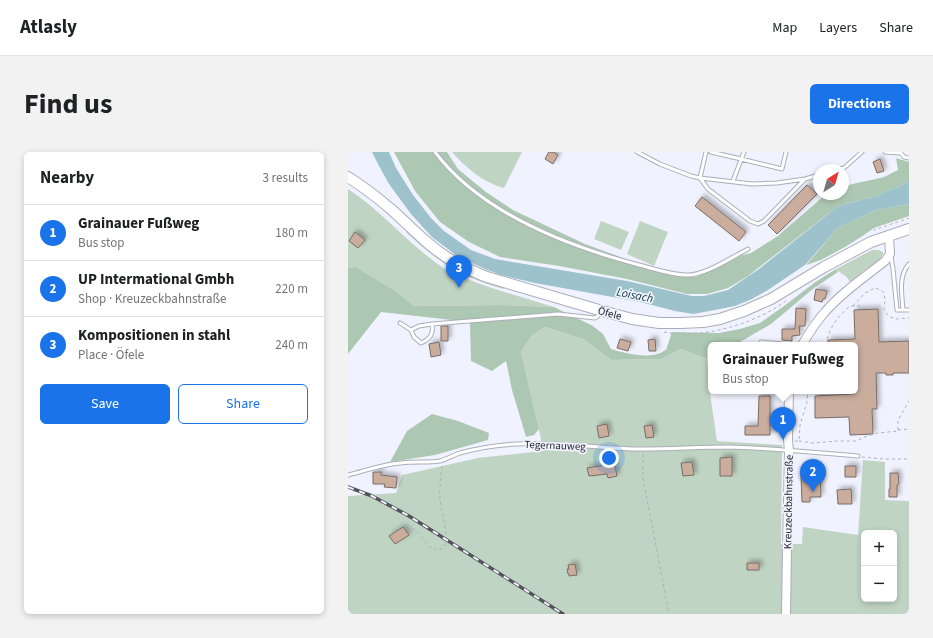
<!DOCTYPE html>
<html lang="en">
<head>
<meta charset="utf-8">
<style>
	:root { --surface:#fff; --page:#f2f2f2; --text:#202124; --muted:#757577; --line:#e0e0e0; --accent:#1a73e8 }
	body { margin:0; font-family:"Source Sans 3",sans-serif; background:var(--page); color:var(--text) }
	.controls { position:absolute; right:12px; bottom:12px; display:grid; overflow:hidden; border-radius:6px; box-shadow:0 2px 6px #0003 }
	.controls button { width:36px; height:36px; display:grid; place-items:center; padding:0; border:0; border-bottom:1px solid var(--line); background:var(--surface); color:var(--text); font:20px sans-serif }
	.compass { position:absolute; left:465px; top:12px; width:36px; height:36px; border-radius:50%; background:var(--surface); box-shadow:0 2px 6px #0003; rotate:37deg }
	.you { position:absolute; left:261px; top:306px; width:14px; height:14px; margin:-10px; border:3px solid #fff; border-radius:50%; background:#1a73e8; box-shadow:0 0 0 6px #1a73e833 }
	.badge { display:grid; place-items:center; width:26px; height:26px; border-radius:50%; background:var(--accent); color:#fff; font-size:13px; font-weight:700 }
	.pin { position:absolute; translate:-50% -33px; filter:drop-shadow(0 1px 2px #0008) }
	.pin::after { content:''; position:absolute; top:21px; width:14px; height:12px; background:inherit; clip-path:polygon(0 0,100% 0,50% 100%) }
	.popup { position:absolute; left:360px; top:190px; width:150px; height:52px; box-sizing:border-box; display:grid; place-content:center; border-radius:6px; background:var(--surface); filter:drop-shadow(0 1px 3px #0005); font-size:13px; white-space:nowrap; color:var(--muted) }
	.popup b { font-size:15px; color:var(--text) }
	.popup::after { content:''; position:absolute; left:50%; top:100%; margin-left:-8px; border:8px solid transparent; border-top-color:var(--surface) }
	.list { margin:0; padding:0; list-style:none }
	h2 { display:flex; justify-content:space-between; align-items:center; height:52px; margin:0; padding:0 16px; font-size:17px }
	h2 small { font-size:13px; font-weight:400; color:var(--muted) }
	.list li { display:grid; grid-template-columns:26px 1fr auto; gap:12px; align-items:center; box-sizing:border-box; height:56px; padding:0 16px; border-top:1px solid var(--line) }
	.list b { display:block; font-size:15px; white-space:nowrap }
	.list p { margin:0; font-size:13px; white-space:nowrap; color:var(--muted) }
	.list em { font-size:13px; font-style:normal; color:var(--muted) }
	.actions { display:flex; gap:8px; padding:12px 16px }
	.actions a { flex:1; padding:9px 0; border:1px solid var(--accent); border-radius:6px; text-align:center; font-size:14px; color:var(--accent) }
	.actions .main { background:var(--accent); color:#fff }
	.map { position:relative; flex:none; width:561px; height:462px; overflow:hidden; border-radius:6px }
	header { display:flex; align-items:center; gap:24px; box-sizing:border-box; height:56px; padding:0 20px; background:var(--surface); border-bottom:1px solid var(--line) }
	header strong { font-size:19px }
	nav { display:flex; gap:22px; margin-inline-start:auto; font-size:14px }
	.intro { display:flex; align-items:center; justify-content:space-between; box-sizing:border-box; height:96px; padding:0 24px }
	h1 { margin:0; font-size:28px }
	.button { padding:10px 18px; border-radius:6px; background:var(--accent); color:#fff; font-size:14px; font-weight:700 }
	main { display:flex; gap:24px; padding:0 24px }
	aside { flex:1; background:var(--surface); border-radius:6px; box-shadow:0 2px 6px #0003 }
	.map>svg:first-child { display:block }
	.green { fill:#c0d4c3; fill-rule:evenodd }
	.forest { fill:#adc8b2 }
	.water { fill:#9dc2cb }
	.building { fill:#cbad9e; stroke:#786d68; filter:url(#shadow) }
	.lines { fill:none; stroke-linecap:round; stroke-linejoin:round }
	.service-casing { stroke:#aaaeb8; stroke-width:5 }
	.tertiary-casing { stroke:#aaaeb8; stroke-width:10 }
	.primary-casing { stroke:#aaaeb8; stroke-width:12 }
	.path { stroke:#adafb8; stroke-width:1; stroke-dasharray:3 3; stroke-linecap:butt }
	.service { stroke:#fff; stroke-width:3 }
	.tertiary { stroke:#fff; stroke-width:8 }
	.primary { stroke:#fff; stroke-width:10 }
	.rail-casing { stroke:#53545a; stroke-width:3.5 }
	.rail { stroke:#f0f3ff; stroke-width:2; stroke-dasharray:6; stroke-linecap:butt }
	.labels { text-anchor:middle; stroke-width:3.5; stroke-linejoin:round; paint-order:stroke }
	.street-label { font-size:11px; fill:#28292d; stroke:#f0f3ff }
	.water-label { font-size:12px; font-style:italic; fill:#13373f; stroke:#f0f3ff }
</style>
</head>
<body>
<header>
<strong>Atlasly</strong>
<nav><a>Map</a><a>Layers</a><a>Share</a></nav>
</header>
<div class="intro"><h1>Find us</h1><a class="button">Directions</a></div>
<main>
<aside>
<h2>Nearby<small>3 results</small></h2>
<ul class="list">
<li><span class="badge">1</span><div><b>Grainauer Fußweg</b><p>Bus stop</p></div><em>180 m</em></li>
<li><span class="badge">2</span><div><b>UP Intermational Gmbh</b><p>Shop · Kreuzeckbahnstraße</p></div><em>220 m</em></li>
<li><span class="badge">3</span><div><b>Kompositionen in stahl</b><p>Place · Öfele</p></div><em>240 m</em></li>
</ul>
<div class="actions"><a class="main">Save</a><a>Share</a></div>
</aside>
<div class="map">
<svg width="561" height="462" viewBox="0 0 561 462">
	<defs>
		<filter id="shadow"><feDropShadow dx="3" dy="-3" stdDeviation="2" flood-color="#0004"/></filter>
	</defs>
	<rect width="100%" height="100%" fill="#f0f3ff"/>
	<path class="green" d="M104 0H174L156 36C136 31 118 16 104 0Z
		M0 37C34 59 60 92 94 115 101 120 111 123 119 127 147 138 177 146 206 155L154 153 66 154 49 140 8 115 0 116Z
		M253 69 281 80 273 98 246 87Z
		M292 69 320 80 306 114 279 102Z
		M59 78 157 134 156 137C137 132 116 124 99 113 84 104 71 92 58 80Z
		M524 98H530L535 100V102L525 119 492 145 502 131C500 123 492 122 488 117Z
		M197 175 235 187 263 208 313 207 333 197 359 207 363 248 369 289 434 293 433 392H454L455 375 510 383 515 308 537 310V348L561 349V462H0V344L48 341 54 323 130 306 195 299 191 277 173 200 184 183ZM516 381H546V447H516Z"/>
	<path class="forest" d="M46 0H99L110 17 138 40 165 58 237 92 275 106 316 121 348 125 392 104 403 101 430 84 478 42H495V35C508 30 522 29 536 25 541 23 545 20 550 18L548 6 561 10V29L552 34 528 44 490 54 400 124 380 136 359 142H339L279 127 211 114 152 105 121 90 92 70 67 39Z
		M561 52V64L526 76 513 85 497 95 473 108 458 113 490 76 528 58Z
		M8 115 49 140 66 154 154 153 206 155 245 174 255 182 263 197C276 201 295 206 309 202 312 202 315 199 318 198L324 180 371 181 392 177 412 171 436 154 466 131 488 117 490 120 466 136 423 172 392 190 376 193H363V195L359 196V207L333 197 313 207 263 208 235 187 197 175 184 183 173 200 191 277 186 283 178 285 164 238 158 209 144 219 123 209 122 170 33 160 0 202V116Z
		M84 262 110 269 141 281 140 288 87 303 42 310 59 279Z"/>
	<path class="water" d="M24 0H41L48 16 65 43 83 66 96 79 123 98 147 107 279 129 344 144H356L380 138 411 117 490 54 528 44 552 34 561 29V52L528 58 490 76 457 113 420 138 404 147 387 154 372 157 345 162 327 159 292 150 187 131 153 123 137 117 109 104 84 85 63 62 41 32 30 12Z"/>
	<path class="building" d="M201 0H205L210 3 205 12 197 7Z
		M532 7 536 19 529 21 525 10Z
		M459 33 469 42 429 82 420 73Z
		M354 45 398 80 391 89 347 54Z
		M7 80 17 88 10 96 1 89Z
		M468 137 479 139 477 147H475L474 150 466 148Z
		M448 156 458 157 457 174H451L452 183 444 184V189L434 188V177H447Z
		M530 157 531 190 561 189V221H545V223H538V221H528L529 257H524L525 282 502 283 501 265 467 266V244L506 242V239H507V193H480V188L507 187 506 158Z
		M93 174H100V189H93Z
		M272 187 283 190 280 199 269 196Z
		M307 187 308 199H301L300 188Z
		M91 190 93 203 83 205 81 192Z
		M411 244H422V283H397V274H410Z
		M259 272 261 284 251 286 249 274Z
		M304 273 306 285 298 286 296 274Z
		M384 305V324H372V306Z
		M266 309 269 324 260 326 259 322 241 324 239 316 258 313 257 310Z
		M344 310 346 323 335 324 333 311Z
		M497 314H508V325H497Z
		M25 320H33V323L49 325 48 336 36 335 37 332H25Z
		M542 321H550L551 332 549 333V345H541V337H542Z
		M462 322V325L472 324 473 345H462V350H454L453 323Z
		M503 337 504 352H490L489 338Z
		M55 375 61 383 47 392 41 384Z
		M399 411H411V418H399Z
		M227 412 229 423 221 424V422H220L219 417H221L220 413Z"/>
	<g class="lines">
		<g class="service-casing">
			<path id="service" d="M87 0C134 62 219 94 291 113 307 117 323 123 339 123 356 124 384 105 400 97
				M289 0 312 12 343 24 352 26 404 32 429 31 457 27 471 23
				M358 0 352 26 360 37 402 69 410 72 416 69 457 27
				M363 0 393 7 434 17 438 0
				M537 0 552 1
				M552 0 556 5 561 6
				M487 18 496 16 514 0
				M385 29 396 0
				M543 105 545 117 549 158H561
				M555 158C554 143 550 124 561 112
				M52 171 63 178 66 185 73 191C82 187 86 182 84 172L210 162 247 166 250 164 251 160
				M63 178 71 174 84 172
				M413 190 445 193
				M0 323C17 319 35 312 53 311 66 309 79 311 92 309 99 307 106 303 112 301 130 296 150 293 169 292 211 289 253 297 295 297 324 297 352 295 380 295 423 296 467 301 510 304"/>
		</g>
		<g class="tertiary-casing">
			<path id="tertiary" d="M454 193C461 181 468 170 477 160 494 140 517 125 537 109L542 102 541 83
				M438 462 439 398 441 299 440 288 441 239"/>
		</g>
		<g class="primary-casing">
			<path id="primary" d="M0 25C16 35 30 46 44 58 64 76 82 96 105 109 116 116 127 120 139 125L251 158 284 167 311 171H333L355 170 372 167 396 159 423 147 476 115 523 90 561 77"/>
		</g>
		<path class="path" d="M527 79 526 78 561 66
			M505 154 517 141 527 136 533 138 536 141 537 149 536 157 540 164 548 167 561 166
			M316 180C353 188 410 171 439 148
			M478 193C480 177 490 164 502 154H512
			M550 278 561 277
			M447 289H451L452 273 459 250 460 239
			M451 289 465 291 490 289H508L519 284 530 281 550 279V268L561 249
			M295 302V325L298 342 321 462
			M514 305 536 307H561
			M59 378 64 376C77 382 76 402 96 396 101 380 94 364 92 348 91 336 93 325 94 313"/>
		<use href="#service" class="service"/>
		<use href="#tertiary" class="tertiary"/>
		<use href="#primary" class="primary"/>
		<g class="rail-casing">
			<path id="rail" d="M0 335 24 344 61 364 215 462"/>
		</g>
		<use href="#rail" class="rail"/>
	</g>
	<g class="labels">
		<g class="street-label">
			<text transform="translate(262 161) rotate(15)" y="4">Öfele</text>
			<text transform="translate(207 293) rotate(2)" y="4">Tegernauweg</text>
			<text transform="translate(440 350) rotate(-89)" y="4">Kreuzeckbahnstraße</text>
		</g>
		<g class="water-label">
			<text transform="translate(287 143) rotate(11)" y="4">Loisach</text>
		</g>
	</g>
</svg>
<div class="controls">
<button>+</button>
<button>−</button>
</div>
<svg class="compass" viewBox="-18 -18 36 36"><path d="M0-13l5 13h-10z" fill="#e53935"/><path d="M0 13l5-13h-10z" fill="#757577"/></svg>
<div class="you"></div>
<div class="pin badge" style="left:435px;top:288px">1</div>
<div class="popup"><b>Grainauer Fußweg</b>Bus stop</div>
<div class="pin badge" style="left:465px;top:340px">2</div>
<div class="pin badge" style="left:111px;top:136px">3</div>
</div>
</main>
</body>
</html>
